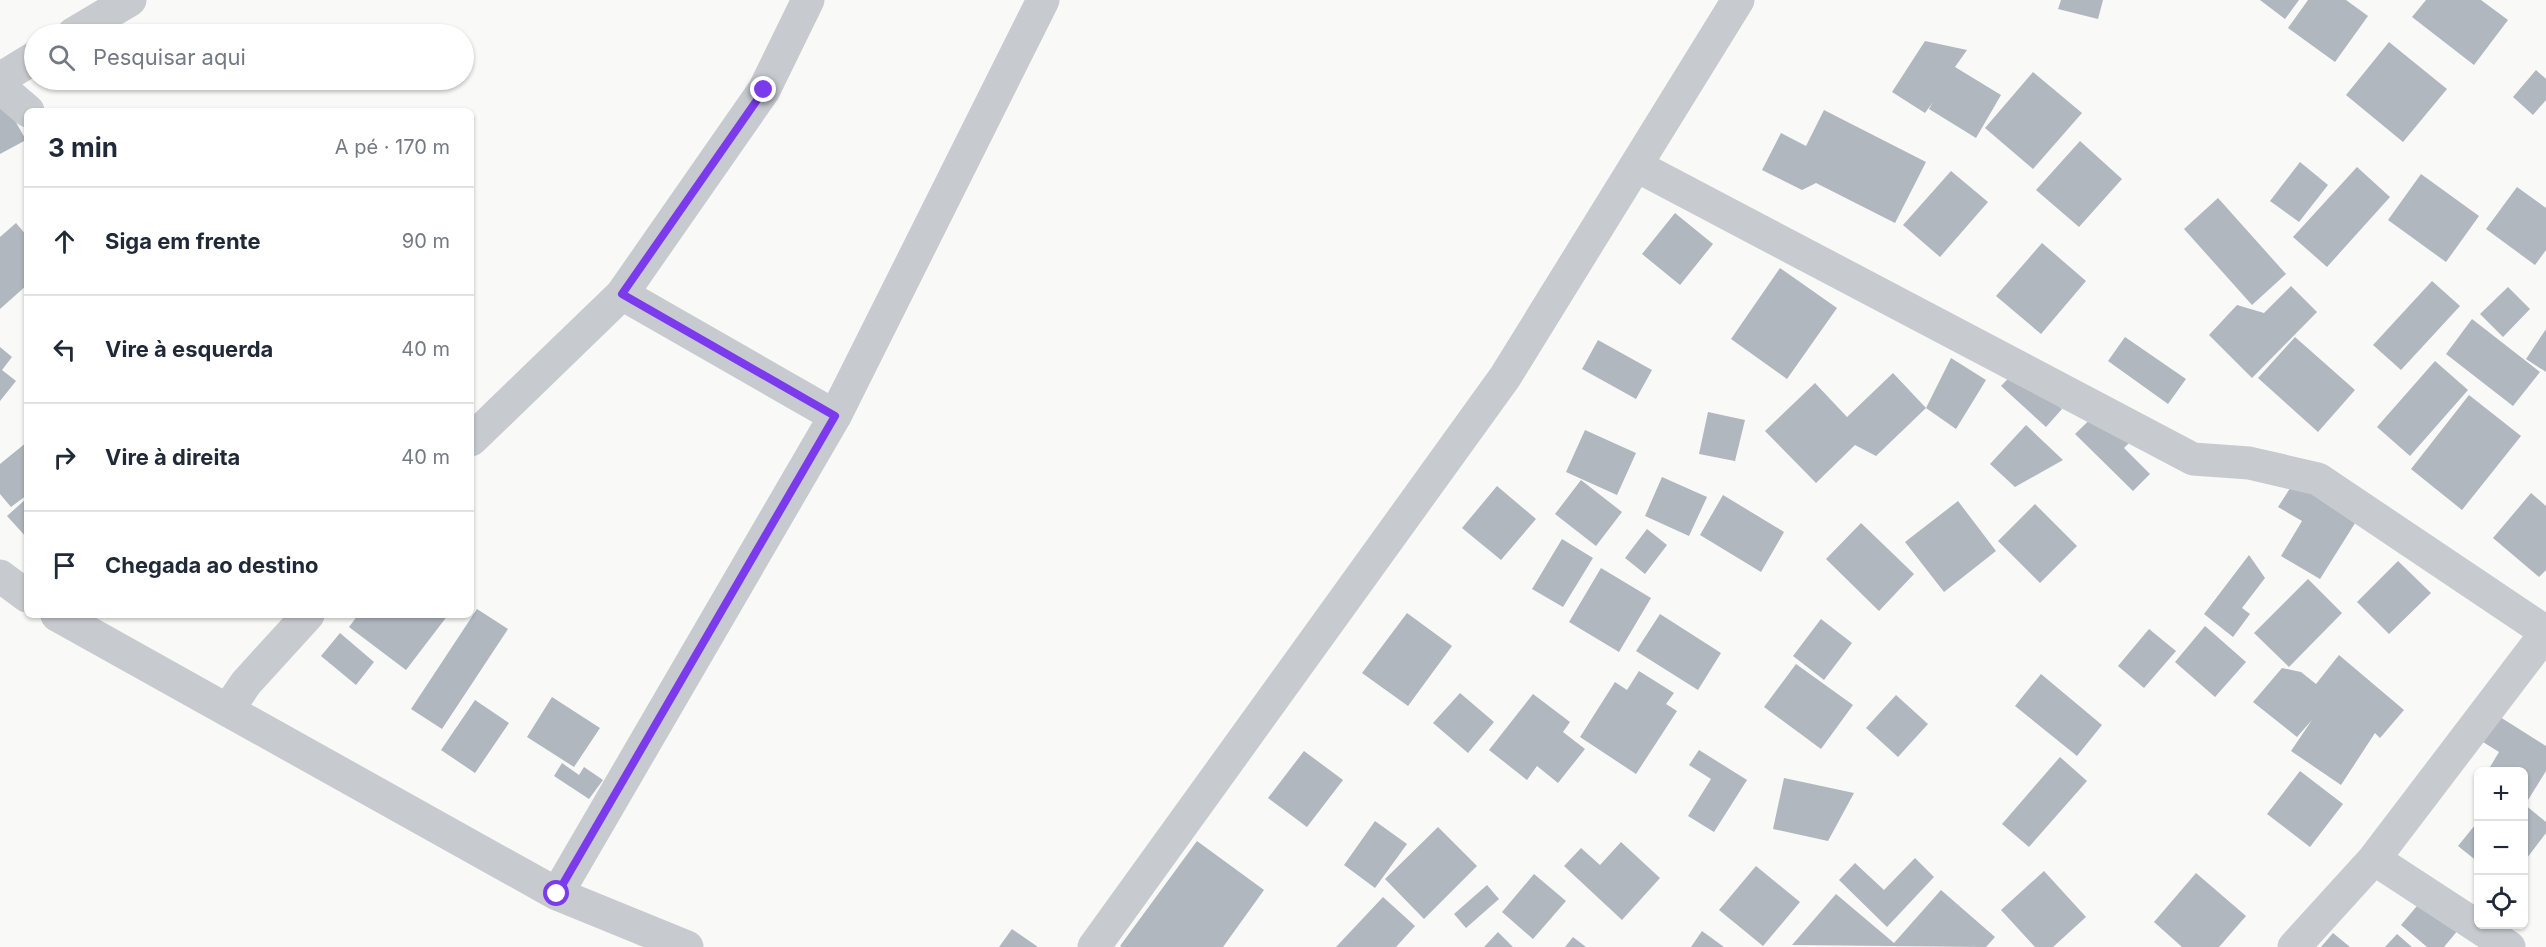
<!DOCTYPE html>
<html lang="pt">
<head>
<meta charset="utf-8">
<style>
	:root { --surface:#fff; --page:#f6f6f7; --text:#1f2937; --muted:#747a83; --line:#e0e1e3 }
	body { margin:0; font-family:Inter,sans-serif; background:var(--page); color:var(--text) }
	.controls { position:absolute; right:18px; bottom:18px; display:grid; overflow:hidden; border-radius:9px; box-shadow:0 2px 4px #0004 }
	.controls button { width:54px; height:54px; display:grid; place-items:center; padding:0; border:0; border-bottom:2px solid var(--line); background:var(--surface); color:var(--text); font:30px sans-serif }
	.stop { position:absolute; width:18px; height:18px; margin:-14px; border:4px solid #7c3aed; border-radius:50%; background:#fff }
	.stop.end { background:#7c3aed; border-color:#fff; box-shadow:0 2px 6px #0008 }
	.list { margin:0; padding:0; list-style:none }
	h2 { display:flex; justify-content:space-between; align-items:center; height:78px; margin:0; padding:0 24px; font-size:26px }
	h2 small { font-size:20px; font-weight:400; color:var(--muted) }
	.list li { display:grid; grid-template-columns:39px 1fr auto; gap:18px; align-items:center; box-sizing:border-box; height:108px; padding:0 24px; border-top:2px solid var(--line) }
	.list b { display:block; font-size:22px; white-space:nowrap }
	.list em { font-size:20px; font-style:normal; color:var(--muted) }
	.icon { flex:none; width:33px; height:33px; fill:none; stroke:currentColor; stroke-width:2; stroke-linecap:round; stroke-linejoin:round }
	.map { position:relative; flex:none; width:2546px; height:947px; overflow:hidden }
	.search { position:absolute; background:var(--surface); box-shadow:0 2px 4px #0004; left:24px; top:24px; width:450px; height:66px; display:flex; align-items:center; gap:15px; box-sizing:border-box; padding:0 21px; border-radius:33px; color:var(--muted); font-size:22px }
	.panel { position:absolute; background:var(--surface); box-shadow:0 2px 4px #0004; left:24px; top:108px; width:450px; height:510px; border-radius:9px }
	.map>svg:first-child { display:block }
	.building { fill:#b0b7be }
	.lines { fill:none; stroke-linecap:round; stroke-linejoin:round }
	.minor { stroke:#c7cbcf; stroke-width:33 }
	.route { stroke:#7c3aed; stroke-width:8 }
</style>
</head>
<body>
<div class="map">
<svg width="2546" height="947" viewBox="0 0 2546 947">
	<rect width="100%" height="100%" fill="#f9f9f7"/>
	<path class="building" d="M2061 0H2103L2098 19 2058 9Z
		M2260 0H2299L2285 19Z
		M2308 0H2346L2368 16 2335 62 2288 28Z
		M2426 0H2481L2508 20 2474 65 2412 17Z
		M1925 41 1967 50 1955 67 2001 95 1976 138 1929 109 1933 102 1925 113 1892 92Z
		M2389 42 2447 89 2403 142 2346 95Z
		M2536 70 2546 79V100L2533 115 2513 97Z
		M2033 72 2082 113 2033 169 1985 128Z
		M0 94 26 140 0 154Z
		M1824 110 1926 162 1895 223 1816 183 1802 190 1762 170 1781 133 1806 146Z
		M2080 141 2122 179 2079 227 2036 190Z
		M2300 162 2328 185 2299 222 2270 201Z
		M2357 167 2390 197 2327 267 2293 237Z
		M1951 171 1988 202 1940 257 1903 225Z
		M2421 174 2479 216 2446 262 2388 220Z
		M2517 187 2546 208V250L2535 265 2486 229Z
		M2218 198 2286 274 2252 305 2184 229Z
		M1675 213 1713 244 1680 285 1642 254Z
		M16 223 27 236V285L0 309V237Z
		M2042 243 2086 281 2041 334 1996 296Z
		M1780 268 1837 308 1787 379 1731 339Z
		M2432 281 2460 306 2401 370 2373 345Z
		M2291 286 2317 312 2252 378 2209 335 2237 305 2264 313Z
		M2508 287 2530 309 2503 337 2480 314Z
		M2472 319 2540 372 2513 406 2446 354Z
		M2546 329V372L2526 359Z
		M2125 337 2186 379 2168 404 2108 361Z
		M2295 337 2355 390 2318 432 2258 378Z
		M1598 340 1652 370 1636 399 1582 369Z
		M0 347 12 357 2 370 16 381 0 401Z
		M1951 358 1986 380 1956 429 1926 408 1876 456 1855 445 1816 483 1765 431 1815 383 1847 417 1893 373 1926 408Z
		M2435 361 2468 390 2410 456 2377 427Z
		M2017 369 2062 409 2046 427 2001 386Z
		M2469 395 2521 436 2462 510 2411 469Z
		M2105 405 2136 436 2124 448 2150 474 2133 491 2075 434Z
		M1708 412 1745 420 1735 461 1699 454Z
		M2026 425 2063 460 2015 487 1990 464Z
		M1585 430 1636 453 1617 495 1566 472Z
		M27 442V495L11 507 0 494V464Z
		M1662 477 1707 497 1689 536 1645 516Z
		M1581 480 1622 512 1596 546 1555 514Z
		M2294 482 2357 520 2320 579 2281 556 2302 521 2278 507Z
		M1497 486 1536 519 1501 560 1462 528Z
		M2531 493 2546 506V570L2539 577 2493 538Z
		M1723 495 1784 532 1761 572 1700 535Z
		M27 498V538L7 516Z
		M1958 501 1996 551 1944 592 1905 542Z
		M2035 504 2077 546 2040 583 1998 541Z
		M1861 523 1914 574 1879 611 1826 559Z
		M1647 529 1667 545 1645 574 1625 558Z
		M1562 539 1593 558 1563 607 1532 589Z
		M2249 555 2265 578 2242 608 2250 614 2233 637 2204 614Z
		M2398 561 2431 593 2389 634 2357 602Z
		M1601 568 1651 598 1619 652 1569 622Z
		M2308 579 2342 613 2289 667 2254 633Z
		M477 609 508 629 442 729 411 709Z
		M1407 613 1452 646 1408 706 1362 673Z
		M1660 614 1721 653 1698 690 1636 651Z
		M358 615H448L406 670 349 627Z
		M1821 619 1852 643 1824 680 1793 656Z
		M2205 626 2246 662 2215 697 2175 662Z
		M2149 629 2176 651 2144 688 2118 666Z
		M340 633 374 662 356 685 321 656Z
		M2339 655 2404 710 2380 738 2375 733 2341 785 2291 751 2312 720 2297 737 2253 702 2282 668 2301 672 2316 684Z
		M1796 664 1853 705 1821 749 1764 707Z
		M1639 671 1674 693 1666 704 1677 711 1636 774 1580 737 1615 682 1627 690Z
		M2041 674 2102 725 2077 756 2015 706Z
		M1460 693 1494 722 1468 753 1433 723Z
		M1533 694 1570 722 1563 732 1585 749 1558 783 1537 766 1527 780 1489 750Z
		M1896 695 1928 724 1898 757 1866 728Z
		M552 697 600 728 574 767 527 737Z
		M475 700 509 723 475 773 441 750Z
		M2500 717 2546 746V771L2528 800 2524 798V772H2487L2499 752 2483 742Z
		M1699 750 1747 780 1714 832 1688 816 1711 779 1689 765Z
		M1304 751 1343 780 1307 827 1268 798Z
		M2060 757 2087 781 2029 847 2002 824Z
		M562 763 579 775 584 767 603 780 589 799 554 776Z
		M2300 771 2343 804 2310 847 2267 814Z
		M1784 778 1854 793 1828 841 1773 829Z
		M2524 804 2546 822V833L2524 862Z
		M1375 821 1407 844 1375 888 1344 865Z
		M2475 825 2478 827V862L2458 846Z
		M1438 827 1477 866 1424 919 1385 879Z
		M1197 841 1264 890 1223 947H1122L1120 946Z
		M1621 842 1660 878 1622 920 1564 866 1581 848 1600 865Z
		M1915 858 1934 877 1887 927 1839 880 1855 863 1884 890Z
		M1756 866 1800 902 1763 946 1719 910Z
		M2044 871 2086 917 2053 947H2035L2001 910Z
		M2196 873 2246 916 2219 947H2182L2154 922Z
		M1534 874 1566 901 1533 939 1502 912Z
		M2437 882 2473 912 2444 947H2427L2401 925Z
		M1487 885 1499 899 1466 928 1454 914Z
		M1941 890 1995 937 1986 947 1792 945 1836 894 1894 943Z
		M1383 897 1415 926 1396 947H1336Z
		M1012 929 1038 947H999Z
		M1702 931 1724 947H1691Z
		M1498 932 1513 947H1484Z
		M2333 933 2350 947H2321Z
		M2397 934 2412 947H2385Z
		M1573 937 1586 947H1565Z"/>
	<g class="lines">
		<path class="minor" d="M73 34 130 0
			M0 79 34 58
			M0 87 28 111
			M1637 166 2193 459 2249 463 2318 479 2546 632
			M622 294 835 416
			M471 440 622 294 764 90 808 0
			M0 576 27 596
			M57 615 557 894 687 947
			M229 708 246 683 308 615
			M2374 859 2509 947
			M557 894 835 416 1043 0
			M1094 947 1505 377 1738 0
			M2294 947 2374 859 2546 633"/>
	</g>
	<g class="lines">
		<path class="route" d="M557 894 835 416 622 294 764 90"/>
	</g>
</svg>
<div class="controls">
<button>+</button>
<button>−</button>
<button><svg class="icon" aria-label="locate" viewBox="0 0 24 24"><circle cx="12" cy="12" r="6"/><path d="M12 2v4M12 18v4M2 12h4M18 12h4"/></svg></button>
</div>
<div class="stop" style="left:557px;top:894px"></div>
<div class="stop end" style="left:764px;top:90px"></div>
<div class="search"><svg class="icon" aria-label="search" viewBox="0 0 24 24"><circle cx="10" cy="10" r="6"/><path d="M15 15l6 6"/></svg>Pesquisar aqui</div>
<section class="panel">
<h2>3 min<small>A pé · 170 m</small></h2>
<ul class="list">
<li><svg class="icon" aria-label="ahead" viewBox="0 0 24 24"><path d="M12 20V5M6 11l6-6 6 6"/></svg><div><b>Siga em frente</b></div><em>90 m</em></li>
<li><svg class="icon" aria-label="left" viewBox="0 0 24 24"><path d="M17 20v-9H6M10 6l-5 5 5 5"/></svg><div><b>Vire à esquerda</b></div><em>40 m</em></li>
<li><svg class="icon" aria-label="right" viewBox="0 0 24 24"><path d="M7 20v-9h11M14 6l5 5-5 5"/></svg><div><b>Vire à direita</b></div><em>40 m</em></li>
<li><svg class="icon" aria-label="arrive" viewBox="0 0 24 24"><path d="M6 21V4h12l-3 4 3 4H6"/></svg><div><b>Chegada ao destino</b></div></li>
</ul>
</section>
</div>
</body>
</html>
